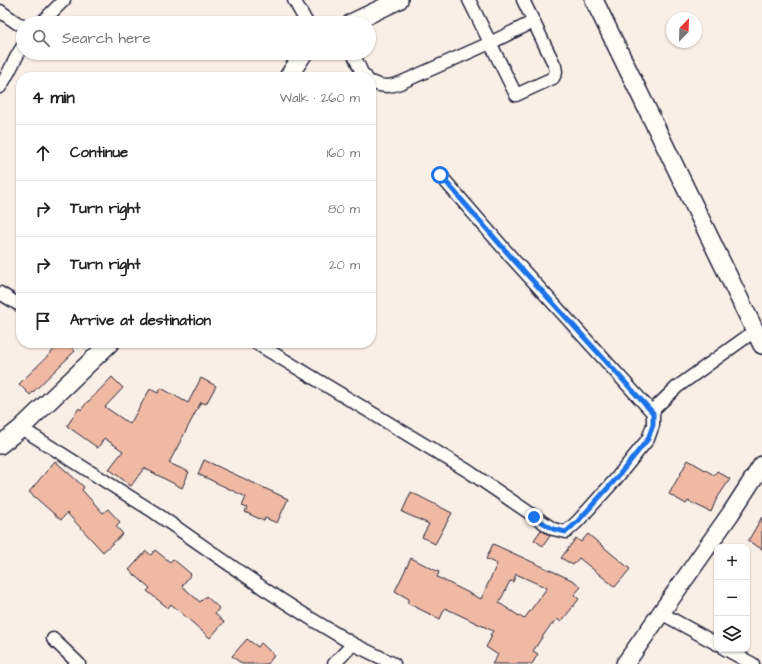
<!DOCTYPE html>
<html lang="en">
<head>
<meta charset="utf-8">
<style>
	:root { --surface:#fff; --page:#f2f2f2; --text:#222; --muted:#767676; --line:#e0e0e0 }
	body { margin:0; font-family:"Architects Daughter",sans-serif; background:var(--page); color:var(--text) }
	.controls { position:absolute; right:12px; bottom:12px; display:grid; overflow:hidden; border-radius:8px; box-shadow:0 1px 3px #0004 }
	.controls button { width:36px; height:36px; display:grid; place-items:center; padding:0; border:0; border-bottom:1px solid var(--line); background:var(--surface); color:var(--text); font:20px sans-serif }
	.compass { position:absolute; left:666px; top:12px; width:36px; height:36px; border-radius:50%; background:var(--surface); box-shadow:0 1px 3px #0004; rotate:23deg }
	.stop { position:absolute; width:12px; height:12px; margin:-9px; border:3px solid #1a73e8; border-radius:50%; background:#fff }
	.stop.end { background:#1a73e8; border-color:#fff; box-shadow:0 1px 4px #0008 }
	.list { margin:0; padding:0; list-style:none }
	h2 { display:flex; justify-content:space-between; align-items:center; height:52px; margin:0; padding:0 16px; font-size:17px }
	h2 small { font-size:13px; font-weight:400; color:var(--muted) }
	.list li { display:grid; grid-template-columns:26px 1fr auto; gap:12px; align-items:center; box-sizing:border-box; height:56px; padding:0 16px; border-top:1px solid var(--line) }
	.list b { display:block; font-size:15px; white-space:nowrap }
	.list em { font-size:13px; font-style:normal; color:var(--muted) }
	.icon { flex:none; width:22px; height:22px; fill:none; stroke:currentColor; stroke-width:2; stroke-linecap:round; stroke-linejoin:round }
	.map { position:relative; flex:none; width:762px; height:664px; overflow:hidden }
	.search { position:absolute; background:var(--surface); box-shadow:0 1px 3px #0004; left:16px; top:16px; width:360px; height:44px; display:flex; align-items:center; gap:10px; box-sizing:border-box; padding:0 14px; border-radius:22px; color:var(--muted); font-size:15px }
	.panel { position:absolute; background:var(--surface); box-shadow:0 1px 3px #0004; left:16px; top:72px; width:360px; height:276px; border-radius:16px }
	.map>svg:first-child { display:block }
	.building { fill:#efb9a3; stroke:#22223b; fill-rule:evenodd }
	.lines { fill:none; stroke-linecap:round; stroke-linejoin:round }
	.street-casing { stroke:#22223b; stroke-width:15 }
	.secondary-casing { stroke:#22223b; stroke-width:20 }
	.street { stroke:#fdfcf7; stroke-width:12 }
	.secondary { stroke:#fdfcf7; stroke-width:17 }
	.route { stroke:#1a73e8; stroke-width:5 }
</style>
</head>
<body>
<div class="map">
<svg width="762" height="664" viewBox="0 0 762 664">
	<rect width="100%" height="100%" fill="#faefe6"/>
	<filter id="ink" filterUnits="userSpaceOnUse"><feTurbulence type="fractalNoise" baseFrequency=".025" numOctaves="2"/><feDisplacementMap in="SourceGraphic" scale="8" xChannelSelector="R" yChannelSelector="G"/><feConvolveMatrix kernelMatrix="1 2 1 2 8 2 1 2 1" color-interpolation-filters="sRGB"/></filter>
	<g filter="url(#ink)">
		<path class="building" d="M61 343H67L75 351 30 395 19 384Z
			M112 377 123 388 105 407 130 424 150 389 158 393 161 388 188 403 201 378 216 386 206 404 201 402 169 463 189 472 182 488 144 468 131 486 109 469 123 451 104 438 98 448 67 426 79 408 81 410 88 401H89Z
			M204 460 288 499 277 523 265 518 264 521 245 512 247 508 242 506 246 497 198 474Z
			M688 460 714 475 717 471 730 479 716 500 711 512 688 501 686 504 669 494Z
			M55 461 84 487 82 490 103 513 108 509 120 522 116 526 123 534 103 552 67 513 61 520 29 492Z
			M411 492 452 513 435 544 422 537 429 524 402 512Z
			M762 517V549L748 541Z
			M541 530 550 536 543 546 534 540Z
			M588 534 630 569 615 587 579 558 573 565 561 558 576 538 581 542Z
			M493 544 574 581 581 587 574 595 579 599 561 622 557 619 547 630 533 651 538 654 532 664H492L498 655 486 647 492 636 490 635 493 631 445 608 440 619 407 603 409 599 395 591 411 558 439 572 437 577 481 599 497 564 486 559ZM516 574 547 588 524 619 499 603 510 581 513 582Z
			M155 550 170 562 173 559 191 574 182 586 200 602 206 596 219 608 215 614 224 622 210 638 171 604 168 608 147 591 150 588 129 570 146 551 151 555Z
			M247 639 258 647 261 643 274 655 268 664H242L232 656Z"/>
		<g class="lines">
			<g class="street-casing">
				<path id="street" d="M294 0 307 23
					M469 0 516 95 553 78 556 72 555 66 523 0
					M0 11 17 23 23 25
					M41 23 64 0
					M353 53 362 73 366 77
					M371 82C382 87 389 87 400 83L490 43 533 22
					M0 87C9 74 14 59 23 46
					M440 175 512 258 653 413
					M0 293 21 306
					M256 343 468 471 553 529 566 532 578 521 615 480 648 439 653 425V413L655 408 677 387 756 330
					M21 428 154 512 266 590 313 620 353 644 394 664
					M661 613 717 644
					M53 639 79 664
					M725 649 753 664
					M334 664 353 644"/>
			</g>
			<g class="secondary-casing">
				<path id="secondary" d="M594 0 762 345
					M351 23 399 0
					M288 77 304 53
					M0 445 21 428 110 343
					M625 664 731 513 762 465"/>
			</g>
			<use href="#street" class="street"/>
			<use href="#secondary" class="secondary"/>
		</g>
	</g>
	<g class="lines" filter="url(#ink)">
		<path class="route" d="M440 175 512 258 653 413V425L648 439 615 480 578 521 566 532 553 529 534 517"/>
	</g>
</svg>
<div class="controls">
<button>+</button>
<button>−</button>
<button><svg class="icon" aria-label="layers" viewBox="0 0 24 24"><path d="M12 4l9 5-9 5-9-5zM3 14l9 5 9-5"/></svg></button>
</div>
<svg class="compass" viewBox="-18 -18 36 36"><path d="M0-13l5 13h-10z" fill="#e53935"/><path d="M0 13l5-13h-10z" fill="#767676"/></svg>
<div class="stop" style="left:440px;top:175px"></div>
<div class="stop end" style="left:534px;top:517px"></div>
<div class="search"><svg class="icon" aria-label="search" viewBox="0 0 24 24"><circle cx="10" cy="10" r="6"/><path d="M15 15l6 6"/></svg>Search here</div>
<section class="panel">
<h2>4 min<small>Walk · 260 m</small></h2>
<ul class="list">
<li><svg class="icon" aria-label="ahead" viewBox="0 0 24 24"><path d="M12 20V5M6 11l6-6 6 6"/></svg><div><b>Continue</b></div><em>160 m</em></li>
<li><svg class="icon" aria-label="right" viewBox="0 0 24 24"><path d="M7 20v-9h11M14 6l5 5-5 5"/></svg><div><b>Turn right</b></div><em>80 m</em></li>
<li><svg class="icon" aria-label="right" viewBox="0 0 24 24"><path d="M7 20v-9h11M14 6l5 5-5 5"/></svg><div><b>Turn right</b></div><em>20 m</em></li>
<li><svg class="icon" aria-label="arrive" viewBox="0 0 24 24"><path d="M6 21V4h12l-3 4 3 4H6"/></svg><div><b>Arrive at destination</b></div></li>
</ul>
</section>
</div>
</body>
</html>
